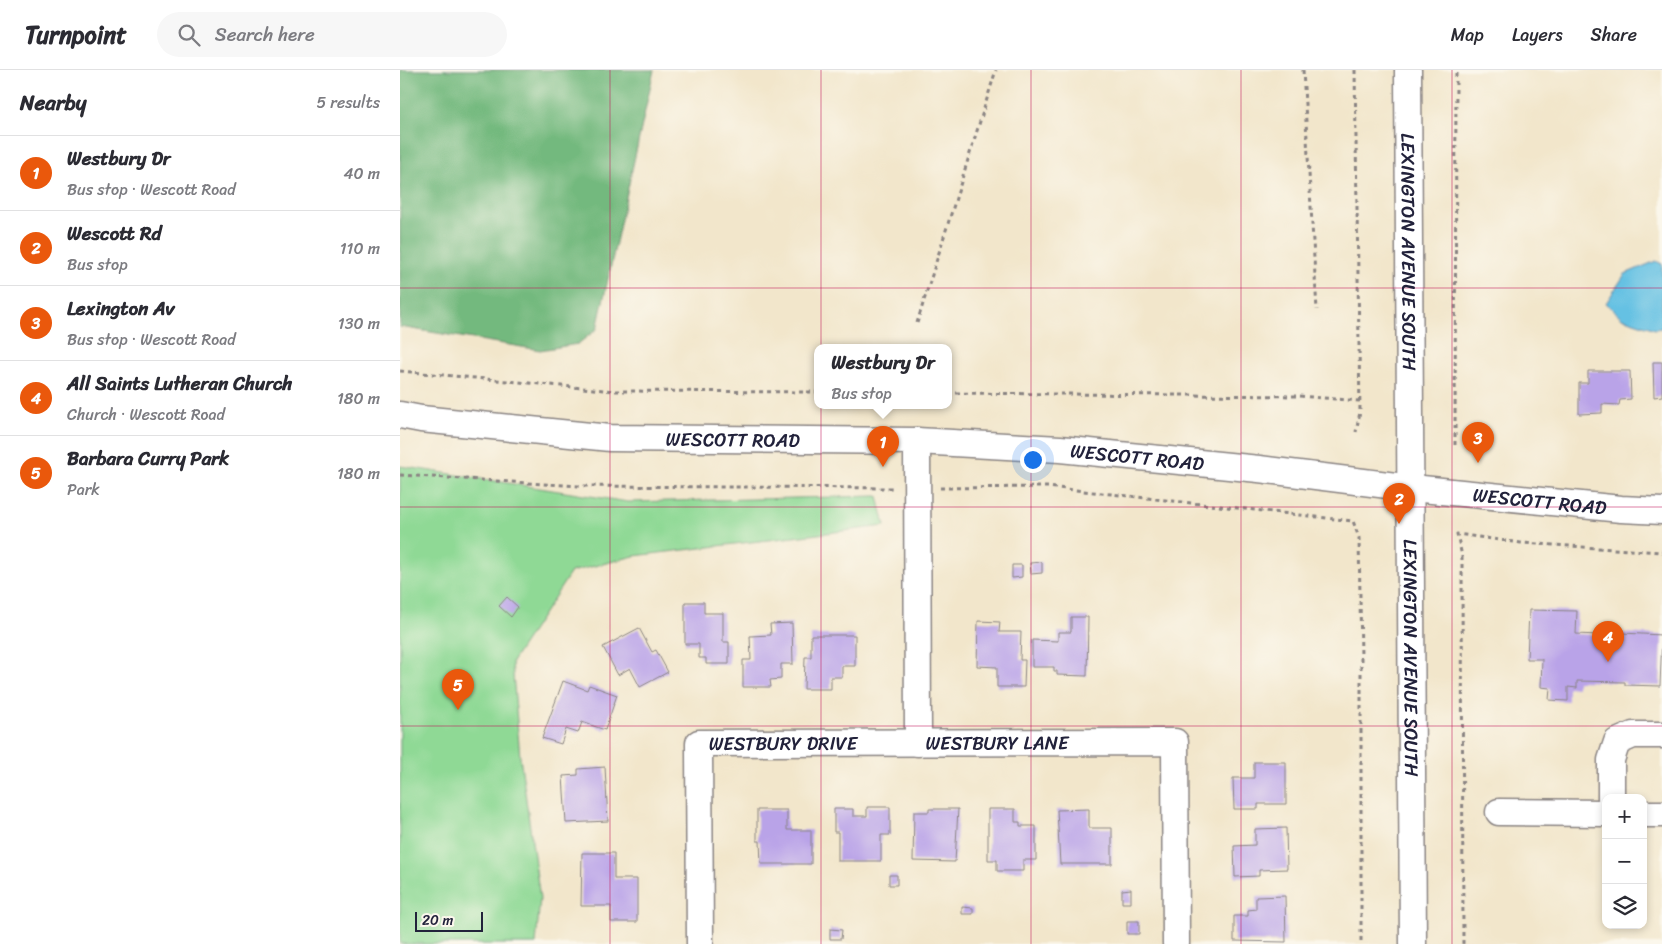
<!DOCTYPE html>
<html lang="en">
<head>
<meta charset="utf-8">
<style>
	:root { --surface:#fff; --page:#f7f7f7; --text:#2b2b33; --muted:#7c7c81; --line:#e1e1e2; --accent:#ea580c }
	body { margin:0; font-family:Sriracha,sans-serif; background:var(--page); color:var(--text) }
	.controls { position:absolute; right:15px; bottom:15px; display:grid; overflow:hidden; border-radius:10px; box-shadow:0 2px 8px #0003 }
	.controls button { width:45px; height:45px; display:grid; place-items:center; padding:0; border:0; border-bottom:1px solid var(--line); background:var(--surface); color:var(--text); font:25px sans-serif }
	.scale { position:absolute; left:15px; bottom:12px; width:68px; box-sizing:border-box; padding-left:5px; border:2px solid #22223b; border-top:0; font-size:14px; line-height:18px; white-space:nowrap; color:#22223b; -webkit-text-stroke:4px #fbf7ec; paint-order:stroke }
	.you { position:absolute; left:632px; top:389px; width:18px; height:18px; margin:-12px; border:4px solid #fff; border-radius:50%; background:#1a73e8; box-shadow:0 0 0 8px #1a73e833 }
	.badge { display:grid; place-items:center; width:32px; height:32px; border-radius:50%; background:var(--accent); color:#fff; font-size:16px; font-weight:700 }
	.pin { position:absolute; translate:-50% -41px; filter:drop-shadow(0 1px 2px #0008) }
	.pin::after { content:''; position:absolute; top:26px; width:18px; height:15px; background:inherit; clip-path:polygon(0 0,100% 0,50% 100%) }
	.popup { position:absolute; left:414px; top:274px; width:138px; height:65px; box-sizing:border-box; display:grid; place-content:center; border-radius:10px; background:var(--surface); filter:drop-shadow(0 1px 4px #0005); font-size:16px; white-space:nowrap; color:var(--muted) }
	.popup b { font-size:19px; color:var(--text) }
	.popup::after { content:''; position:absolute; left:50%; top:100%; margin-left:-10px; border:10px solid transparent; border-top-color:var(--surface) }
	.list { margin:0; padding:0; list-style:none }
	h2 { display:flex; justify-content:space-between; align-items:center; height:65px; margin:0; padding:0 20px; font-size:21px }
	h2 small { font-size:16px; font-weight:400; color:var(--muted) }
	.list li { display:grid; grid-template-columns:32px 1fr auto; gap:15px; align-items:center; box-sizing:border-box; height:75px; padding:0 20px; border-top:1px solid var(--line) }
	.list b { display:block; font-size:19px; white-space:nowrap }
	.list p { margin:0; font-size:16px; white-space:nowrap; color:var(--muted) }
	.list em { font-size:16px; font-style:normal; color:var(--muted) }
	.icon { flex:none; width:28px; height:28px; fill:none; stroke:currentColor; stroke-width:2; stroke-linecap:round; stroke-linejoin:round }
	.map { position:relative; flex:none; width:1262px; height:874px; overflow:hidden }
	header { display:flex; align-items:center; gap:30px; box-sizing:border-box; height:70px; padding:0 25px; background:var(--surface); border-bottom:1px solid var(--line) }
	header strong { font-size:24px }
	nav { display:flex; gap:28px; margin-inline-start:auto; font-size:18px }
	.search { width:350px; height:45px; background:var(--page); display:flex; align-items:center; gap:12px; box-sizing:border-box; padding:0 18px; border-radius:28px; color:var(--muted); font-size:19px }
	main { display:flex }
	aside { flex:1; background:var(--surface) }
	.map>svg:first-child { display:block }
	.green { fill:#8fd995; stroke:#587e68 }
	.forest { fill:#73b97e; stroke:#4a6e5c }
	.water { fill:#65c1e3; stroke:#44728f }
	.building { fill:#b9a3e8 }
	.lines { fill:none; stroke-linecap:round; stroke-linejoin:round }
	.minor-casing { stroke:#8a8483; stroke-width:29 }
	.path { stroke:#8a8483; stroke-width:3; stroke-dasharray:4 4; stroke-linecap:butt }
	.minor { stroke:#fff; stroke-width:26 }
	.grid { fill:none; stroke:#c2185b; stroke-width:1; stroke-opacity:0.55 }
	.labels { text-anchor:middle; stroke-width:4; stroke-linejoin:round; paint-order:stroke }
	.street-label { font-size:19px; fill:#22223b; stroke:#fbf7ec }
</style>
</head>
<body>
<header>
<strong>Turnpoint</strong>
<div class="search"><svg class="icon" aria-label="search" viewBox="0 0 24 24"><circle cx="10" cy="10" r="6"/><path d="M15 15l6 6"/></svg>Search here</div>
<nav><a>Map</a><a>Layers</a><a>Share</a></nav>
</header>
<main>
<aside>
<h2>Nearby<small>5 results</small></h2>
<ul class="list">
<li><span class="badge">1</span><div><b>Westbury Dr</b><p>Bus stop · Wescott Road</p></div><em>40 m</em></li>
<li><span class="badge">2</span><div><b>Wescott Rd</b><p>Bus stop</p></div><em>110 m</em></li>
<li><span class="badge">3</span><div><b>Lexington Av</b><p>Bus stop · Wescott Road</p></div><em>130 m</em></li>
<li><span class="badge">4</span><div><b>All Saints Lutheran Church</b><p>Church · Wescott Road</p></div><em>180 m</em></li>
<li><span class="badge">5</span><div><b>Barbara Curry Park</b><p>Park</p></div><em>180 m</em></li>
</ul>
</aside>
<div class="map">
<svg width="1262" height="874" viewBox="0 0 1262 874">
	<rect width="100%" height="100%" fill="#fbf7ec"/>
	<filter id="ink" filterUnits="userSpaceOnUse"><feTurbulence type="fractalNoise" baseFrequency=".02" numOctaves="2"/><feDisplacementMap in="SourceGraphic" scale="10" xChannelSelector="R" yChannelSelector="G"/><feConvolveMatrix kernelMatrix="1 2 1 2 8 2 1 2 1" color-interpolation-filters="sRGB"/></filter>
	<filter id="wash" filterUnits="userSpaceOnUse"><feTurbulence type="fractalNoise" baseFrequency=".0096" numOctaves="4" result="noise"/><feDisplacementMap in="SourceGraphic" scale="20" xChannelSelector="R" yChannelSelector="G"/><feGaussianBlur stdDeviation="1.12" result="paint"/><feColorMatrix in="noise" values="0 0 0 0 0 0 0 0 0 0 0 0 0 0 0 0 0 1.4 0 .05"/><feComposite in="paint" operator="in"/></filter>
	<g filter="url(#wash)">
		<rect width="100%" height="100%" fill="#f2e6cb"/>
		<path class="green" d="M0 396 228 432 478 426 485 456 234 486 171 502 112 592 120 687 140 828 136 874H0Z"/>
		<path class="forest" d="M0 0H254L197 259 178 274 140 280 0 257Z"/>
		<path class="water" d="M1256 191 1262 194V258L1255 259 1222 248 1206 233 1225 204Z"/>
		<g id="blocks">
			<path class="building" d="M1253 292H1262V326L1254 327Z
				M1188 301H1230L1231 329 1220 330 1219 335 1202 334V343L1179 344V313H1188Z
				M642 492V503L631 504 630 493Z
				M612 495H622V507L612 508Z
				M107 527 118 537 111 547 99 536Z
				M285 532H304V543H323V572H329V594H306V588H299V574H285Z
				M1129 540 1177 541 1176 564 1222 566V563L1262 565 1260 616 1225 615V612L1177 611V618L1168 617V631L1149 630 1150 618 1141 617 1142 589H1127Z
				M671 547H688L687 606 657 605V601H654V597H632V570L658 571V562H671Z
				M578 551 600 552 599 562H621L620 590H625L624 617H597V597L577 596Z
				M392 553 393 594H381V609L370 610 371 617H343V590H351L350 566 371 565 370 554Z
				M239 558 252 582 256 580 268 602 240 617 230 598 218 605 203 577Z
				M411 565H455V596H442V607H431V619H404L405 587H411Z
				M163 611 187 620 189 615 217 625 205 660 182 652 178 663 166 659 161 674 142 668Z
				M854 692H886V734H858V739H834L833 708H854Z
				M205 697 208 751 166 753 163 706 178 705V699Z
				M467 737H490V765H481V791H438V762H434V739H453V746H467Z
				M529 739H558L555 792 513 791 514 742H529Z
				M588 739H615V752H620V756H636V790H623V801H597V790H588Z
				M689 739V758H712V794H660L657 740Z
				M357 740H387V760H411V794H361L360 771H357Z
				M886 758 887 799 859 800V806L835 807 834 776 855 775V759Z
				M182 783H214V809H237V852H211V836H181Z
				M489 805H497V815H489Z
				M731 819V833H722V820Z
				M885 826 886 872 834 871V846H848V840L856 839V827Z
				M562 837 573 838V844H562Z
				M727 851H739V864H727Z
				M430 859 442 860 441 869H430Z"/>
		</g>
	</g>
	<g filter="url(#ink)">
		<use href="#blocks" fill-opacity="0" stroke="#8a8483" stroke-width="1"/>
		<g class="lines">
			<g class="minor-casing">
				<g id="minor">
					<path id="s1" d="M1008 0 1013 874"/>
					<path id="s2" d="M0 345 21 349 210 368 517 371 660 379 859 399 1012 418 1221 439 1262 441"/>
					<path d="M517 371 518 673"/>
					<path d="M1211 728V690L1217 672 1233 665H1262"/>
					<path d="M1099 742 1206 743"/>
					<path d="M1243 744H1262"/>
					<path id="s3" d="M300 874 299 673 775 672 776 874"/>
				</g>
			</g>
			<path class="path" d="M903 0 917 240
				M955 0 960 342 956 362
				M517 253 596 0
				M0 301 215 321 418 322
				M548 323 899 326 960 331
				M1055 375 1056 0
				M0 405 178 416 494 418
				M540 418 648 417 953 451 959 468 961 587V874
				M1063 874 1062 486 1057 464 1121 473 1262 482"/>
			<use href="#minor" class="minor"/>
		</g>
	</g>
	<path class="grid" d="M210 0V874M421 0V874M631 0V874M841 0V874M1052 0V874M0 218H1262M0 437H1262M0 656H1262"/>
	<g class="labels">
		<g class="street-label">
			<text dy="7" stroke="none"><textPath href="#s1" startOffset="182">LEXINGTON AVENUE SOUTH</textPath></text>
			<text dy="7" stroke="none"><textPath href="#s2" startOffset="334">WESCOTT ROAD</textPath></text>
			<text dy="7" stroke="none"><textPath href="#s2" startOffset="739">WESCOTT ROAD</textPath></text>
			<text dy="7" stroke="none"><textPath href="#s2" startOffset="1144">WESCOTT ROAD</textPath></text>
			<text dy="7" stroke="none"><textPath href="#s1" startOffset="588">LEXINGTON AVENUE SOUTH</textPath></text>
			<text dy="7" stroke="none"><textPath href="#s3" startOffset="499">WESTBURY LANE</textPath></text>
			<text dy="7" stroke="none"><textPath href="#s3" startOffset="285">WESTBURY DRIVE</textPath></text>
		</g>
	</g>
</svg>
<div class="controls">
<button>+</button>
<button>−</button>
<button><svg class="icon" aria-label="layers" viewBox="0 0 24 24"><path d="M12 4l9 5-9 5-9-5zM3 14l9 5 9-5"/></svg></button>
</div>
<div class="scale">20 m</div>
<div class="you"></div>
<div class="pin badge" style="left:483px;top:397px">1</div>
<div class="popup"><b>Westbury Dr</b>Bus stop</div>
<div class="pin badge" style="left:999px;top:454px">2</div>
<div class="pin badge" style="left:1078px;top:393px">3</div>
<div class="pin badge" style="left:1208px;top:592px">4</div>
<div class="pin badge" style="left:58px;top:640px">5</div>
</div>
</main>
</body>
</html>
